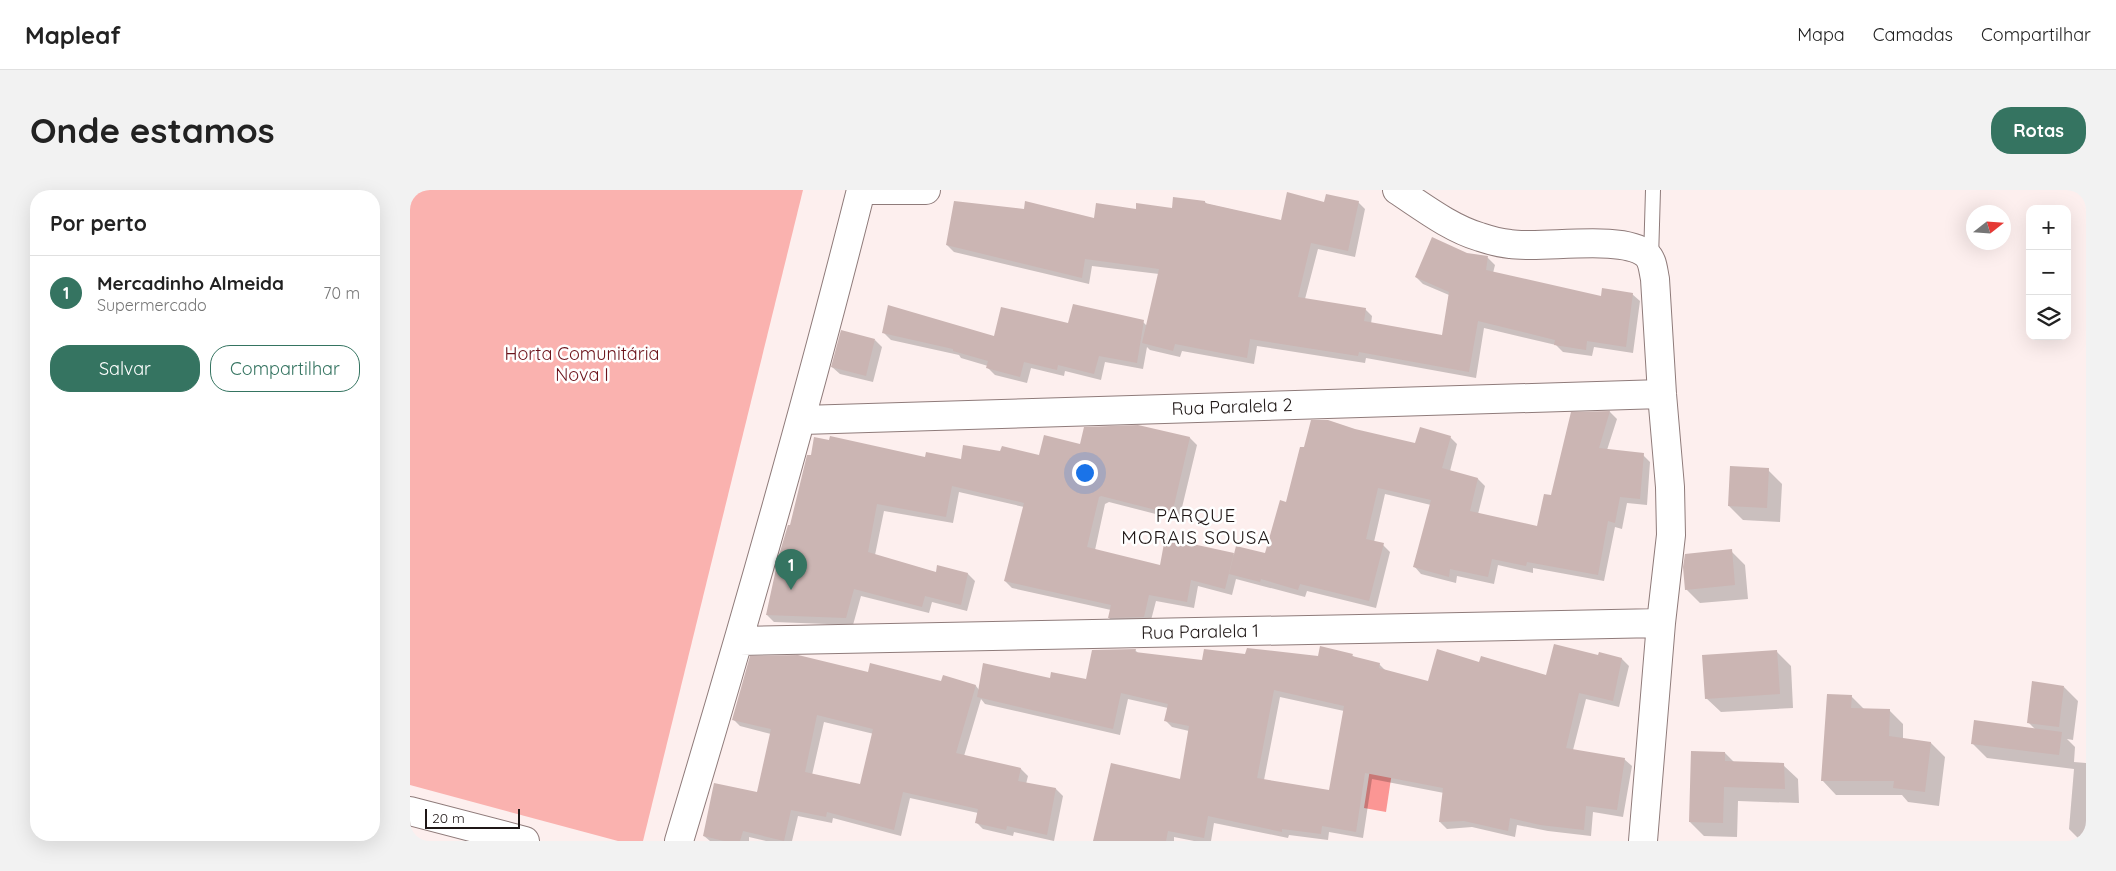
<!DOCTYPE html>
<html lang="pt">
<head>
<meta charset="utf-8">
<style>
	:root { --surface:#fff; --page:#f2f2f2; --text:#222; --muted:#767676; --line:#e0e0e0; --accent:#357461 }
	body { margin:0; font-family:Quicksand,sans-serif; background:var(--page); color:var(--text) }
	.controls { position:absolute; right:15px; top:15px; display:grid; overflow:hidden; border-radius:10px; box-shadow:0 5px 20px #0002 }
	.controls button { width:45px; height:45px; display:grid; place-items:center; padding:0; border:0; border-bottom:1px solid var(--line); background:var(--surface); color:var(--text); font:25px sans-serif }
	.compass { position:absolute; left:1556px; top:15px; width:45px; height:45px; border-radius:50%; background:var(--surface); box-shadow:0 5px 20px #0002; rotate:73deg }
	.scale { position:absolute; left:15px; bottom:12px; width:95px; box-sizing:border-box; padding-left:5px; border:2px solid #1f1716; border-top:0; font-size:14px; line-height:18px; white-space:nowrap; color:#1f1716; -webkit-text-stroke:4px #fff; paint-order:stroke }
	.you { position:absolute; left:674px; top:282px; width:18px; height:18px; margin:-12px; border:4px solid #fff; border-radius:50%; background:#1a73e8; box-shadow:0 0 0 8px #1a73e833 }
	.badge { display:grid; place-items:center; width:32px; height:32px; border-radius:50%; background:var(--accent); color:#fff; font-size:16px; font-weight:700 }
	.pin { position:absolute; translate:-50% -41px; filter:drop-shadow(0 1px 2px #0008) }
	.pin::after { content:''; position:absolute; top:26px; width:18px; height:15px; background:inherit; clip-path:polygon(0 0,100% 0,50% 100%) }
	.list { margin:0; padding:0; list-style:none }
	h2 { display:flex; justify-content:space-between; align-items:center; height:65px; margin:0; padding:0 20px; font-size:21px }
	h2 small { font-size:16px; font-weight:400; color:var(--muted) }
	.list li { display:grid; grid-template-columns:32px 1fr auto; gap:15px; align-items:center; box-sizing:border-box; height:75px; padding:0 20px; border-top:1px solid var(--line) }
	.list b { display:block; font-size:19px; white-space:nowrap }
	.list p { margin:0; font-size:16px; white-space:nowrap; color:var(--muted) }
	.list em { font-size:16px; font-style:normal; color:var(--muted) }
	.actions { display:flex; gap:10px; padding:15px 20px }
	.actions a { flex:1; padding:11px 0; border:1px solid var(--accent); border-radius:20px; text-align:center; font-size:18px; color:var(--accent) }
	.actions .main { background:var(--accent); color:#fff }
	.icon { flex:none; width:28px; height:28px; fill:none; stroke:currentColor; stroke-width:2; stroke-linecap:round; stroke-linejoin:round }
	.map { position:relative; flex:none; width:1676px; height:651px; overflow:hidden; border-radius:20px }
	header { display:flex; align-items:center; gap:30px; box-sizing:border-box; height:70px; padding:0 25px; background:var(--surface); border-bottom:1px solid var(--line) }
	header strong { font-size:24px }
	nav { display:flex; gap:28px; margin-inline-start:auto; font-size:18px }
	.intro { display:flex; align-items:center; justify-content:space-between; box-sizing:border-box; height:120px; padding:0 30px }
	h1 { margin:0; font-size:35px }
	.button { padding:12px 22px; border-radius:20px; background:var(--accent); color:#fff; font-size:18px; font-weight:700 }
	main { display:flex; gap:30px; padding:0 30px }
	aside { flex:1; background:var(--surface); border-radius:20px; box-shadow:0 5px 20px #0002 }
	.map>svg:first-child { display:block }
	.green { fill:#fab2af }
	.water { fill:#fb9694 }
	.shadow { fill:#0003; fill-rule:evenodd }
	.building { fill:#cbb5b3; fill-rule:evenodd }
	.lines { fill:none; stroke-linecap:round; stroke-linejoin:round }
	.lane-casing { stroke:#8f7b7a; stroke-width:16 }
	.street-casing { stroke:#8f7b7a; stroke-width:30 }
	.lane { stroke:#fff; stroke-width:14 }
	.street { stroke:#fff; stroke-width:28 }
	.labels { text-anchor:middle; stroke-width:5; stroke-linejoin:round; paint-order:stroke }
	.park-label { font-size:18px; fill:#6b131b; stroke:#fff }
	.street-label { font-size:18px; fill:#1f1716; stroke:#fff }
	.neighbourhood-label { font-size:19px; letter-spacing:1px; fill:#1f1716; stroke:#fff }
</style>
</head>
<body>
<header>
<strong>Mapleaf</strong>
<nav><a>Mapa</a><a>Camadas</a><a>Compartilhar</a></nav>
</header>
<div class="intro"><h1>Onde estamos</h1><a class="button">Rotas</a></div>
<main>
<aside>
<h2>Por perto<small></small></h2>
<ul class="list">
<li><span class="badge">1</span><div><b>Mercadinho Almeida</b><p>Supermercado</p></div><em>70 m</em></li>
</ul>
<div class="actions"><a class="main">Salvar</a><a>Compartilhar</a></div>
</aside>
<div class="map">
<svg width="1676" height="651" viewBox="0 0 1676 651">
	<rect width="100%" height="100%" fill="#fdefee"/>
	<path class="green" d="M0 0H393L233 651H208L0 595Z"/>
	<path class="water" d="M960 579 982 582 976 622 954 618Z"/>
	<path class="shadow" d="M795 12 797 14 872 31 915 13 948 12 955 19 945 67 908 59 895 109 955 119 962 126 961 134 1033 147 1039 105 1013 94 1006 87 1057 64 1078 68 1085 75 1083 83 1192 108 1222 104 1230 111 1223 163 1184 157 1182 166 1153 162 1146 155 1074 138 1066 188 956 168 955 173 847 156 844 174 772 161 770 167 740 160 737 157 733 179 695 172 691 190 655 181 654 186 621 178 617 193 585 185 578 178V176L551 168 549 165 481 150 474 143 585 148 659 135 733 132 737 136 749 84 682 76 679 94 544 62 537 55 685 30 727 20 763 19Z
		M465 150 472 157 463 192 430 184 422 177Z
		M1200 222 1207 229 1197 260 1233 265 1240 272 1237 315 1217 313 1212 339 1205 337 1194 391 1123 378V383L1088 375 1084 394 1047 386 1046 393 1011 384 1004 376 1021 315 975 304 964 352 973 355 980 362 966 418 897 401 895 407 826 389 822 405 788 396 784 418 746 411 740 434 706 435 699 428 701 420 602 398 595 391 614 317 549 302 543 333 474 321 465 365 527 383 558 384 565 391 557 421 522 412 519 423 451 406 443 435 364 432 357 425 370 365 516 268 552 271 630 266 728 237 780 248 787 255 769 330 699 312 695 314 685 360 751 377 823 364 825 366 856 365 877 314 895 259 945 240 1006 255 1040 247 1047 254 1040 281 1068 289 1075 296 1068 324 1128 338 1142 307 1162 224Z
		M1358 280 1372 294 1370 332 1333 330 1319 316Z
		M1321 361 1335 375 1338 409 1290 413 1276 399Z
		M725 460 729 464 793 471 836 465 909 468 942 465 945 468 969 474 976 481 1019 493 1070 473 1137 487 1189 466 1190 464 1212 469 1219 476 1209 517 1176 509 1163 560 1214 569 1222 576 1213 627 1183 622 1181 646 1138 641 1107 635 1105 647 1062 637 1037 639 1030 632 1034 603 962 589 953 648 919 642 918 650 879 645 878 648 804 633 801 651H784L764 647V651H684L771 590 779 541 762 537 755 530 758 518 718 509 710 545 575 514 571 509 554 566 611 579 618 586 616 594 646 599 653 606 644 651 604 642 603 646 573 639 566 632 568 623 500 608 491 646 423 628 422 633 388 626 382 651H356L339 647V651H300L294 646 348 603 361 544 330 536 323 529 459 483 566 496 569 500 641 489 677 491ZM870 507 934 521 920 602 854 590ZM414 532 464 544 451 596 402 585Z
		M1367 462 1381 476 1383 518 1311 522 1296 508Z
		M1654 497 1668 511 1663 550 1657 549 1665 557 1664 572 1676 573V651H1671L1659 639 1664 579 1577 568 1563 554 1626 540 1618 532Z
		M1441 506 1455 520H1479L1493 534V549L1521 553 1535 567 1529 616 1498 612 1492 605H1426L1412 590Z
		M1315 563 1324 572 1373 575 1388 589 1389 613 1328 611 1327 647 1294 646 1280 632Z"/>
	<path class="building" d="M877 2 914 12 916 4 949 11 938 61 901 53 888 107 956 118 954 131 1032 145 1039 102 1005 87 1022 47 1057 63 1078 66 1076 80 1191 106 1192 98 1223 103 1216 157 1177 151 1176 160 1144 155 1145 150 1068 131 1059 182 949 162 948 166 840 149 837 168 765 154 763 161 732 153 749 79 675 69 672 88 536 55 544 11 614 19 615 11 684 28 686 13 726 19V13L762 18 763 7 795 11V13L871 30Z
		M663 114 734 130 727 173 689 166 684 184 648 175 647 180 614 172 610 187 576 178 578 171 543 161V159L472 143 478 115 584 146 591 117 658 133Z
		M431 140 465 149 456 186 421 177Z
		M1200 221 1189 258 1234 263 1230 309 1210 307 1205 333 1198 331 1188 385 1117 372 1116 376 1082 369 1078 387 1040 379 1039 387 1003 377 1021 310 968 298 956 349 974 353 959 411 890 394 888 400 851 389 850 392 819 384 826 356 855 363 870 310 876 312 890 257H894L901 230H918L945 239 1005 253 1010 237 1041 246 1032 278 1068 288 1060 321 1127 336 1134 304 1141 305 1161 222Z
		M728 235 780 247 762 324 691 306 689 307 677 357 750 375 755 348 824 363 815 399 781 390 777 412 739 405 734 427 698 428 701 415 594 391 614 313 542 296 536 327 467 314 458 362 526 382 527 375 558 383 551 415 515 406 512 417 444 399 436 428 356 425 369 365 378 335H380L397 265H401L404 247 419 250 420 246 515 267 516 262 551 269 553 255 590 261 592 256 629 265 634 245 670 254 674 237Z
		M1320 276 1359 278 1357 318 1318 316Z
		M1322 359 1325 395 1275 400 1273 377 1275 364Z
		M1144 454 1188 465 1189 462 1212 468 1203 511 1169 503 1156 558 1215 568 1207 620 1176 616 1174 640 1130 635 1100 628 1098 641 1054 631 1029 632 1033 598 955 583 946 642 912 636 911 644 872 639V642L798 626 794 648 758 641 756 651H683L701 573 770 589 779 536 754 531 758 514 711 503 703 539 567 507 573 473 640 488 641 482 676 489 682 460 726 459 725 462 792 470 794 459 835 464 837 458 908 466 910 456 943 464 942 466 970 473 969 478 1018 491 1027 459 1069 472 1071 466 1136 485ZM864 500 934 516 919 600 847 588Z
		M1367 460 1370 504 1295 509 1292 465Z
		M388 465 458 482 460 473 531 491 533 485 566 495 546 563 611 578 608 591 646 598 637 645 597 636 596 640 565 633 568 619 493 602 484 640 417 622 416 627 381 620 374 651 333 641 330 651H314L293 646 304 593 347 602 361 539 322 530 340 466ZM407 525 463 539 450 594 395 582Z
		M1622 491 1654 496 1649 537 1617 533Z
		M1417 504 1442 505 1441 518 1480 519 1479 546 1521 552 1515 602 1483 598 1484 591H1411Z
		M1564 530 1652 542 1649 565 1561 554Z
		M1281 561 1315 562V571L1374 573 1375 599 1314 597 1313 633 1279 632Z"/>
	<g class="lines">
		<g class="lane-casing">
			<path id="lane" d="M1241 69 1243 0"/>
		</g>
		<g class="street-casing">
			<path id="street" d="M451 0H516
				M987 0C1013 17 1040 38 1070 47 1079 50 1090 53 1100 54 1132 59 1212 44 1236 64 1243 70 1243 80 1245 89L1252 204 1260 297 1261 345 1251 433 1233 651
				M392 230 1252 204
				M330 451 1251 433
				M0 621 115 651
				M269 651C334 435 396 219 451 0"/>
		</g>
		<use href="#lane" class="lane"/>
		<use href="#street" class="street"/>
	</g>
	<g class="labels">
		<g class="park-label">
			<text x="172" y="170">Horta Comunitária<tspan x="172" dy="21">Nova I</tspan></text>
		</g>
		<g class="street-label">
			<text transform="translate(822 217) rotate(-2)" y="6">Rua Paralela 2</text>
			<text transform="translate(790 442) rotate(-1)" y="6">Rua Paralela 1</text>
		</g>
		<g class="neighbourhood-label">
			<text x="786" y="332">PARQUE<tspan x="786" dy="22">MORAIS SOUSA</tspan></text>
		</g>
	</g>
</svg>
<div class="controls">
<button>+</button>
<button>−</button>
<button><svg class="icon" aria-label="layers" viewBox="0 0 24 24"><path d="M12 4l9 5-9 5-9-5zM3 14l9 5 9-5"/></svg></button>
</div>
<svg class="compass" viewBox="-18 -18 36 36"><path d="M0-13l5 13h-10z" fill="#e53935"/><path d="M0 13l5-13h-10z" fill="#767676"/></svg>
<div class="scale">20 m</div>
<div class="you"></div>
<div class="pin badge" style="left:381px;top:400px">1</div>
</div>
</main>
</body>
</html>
